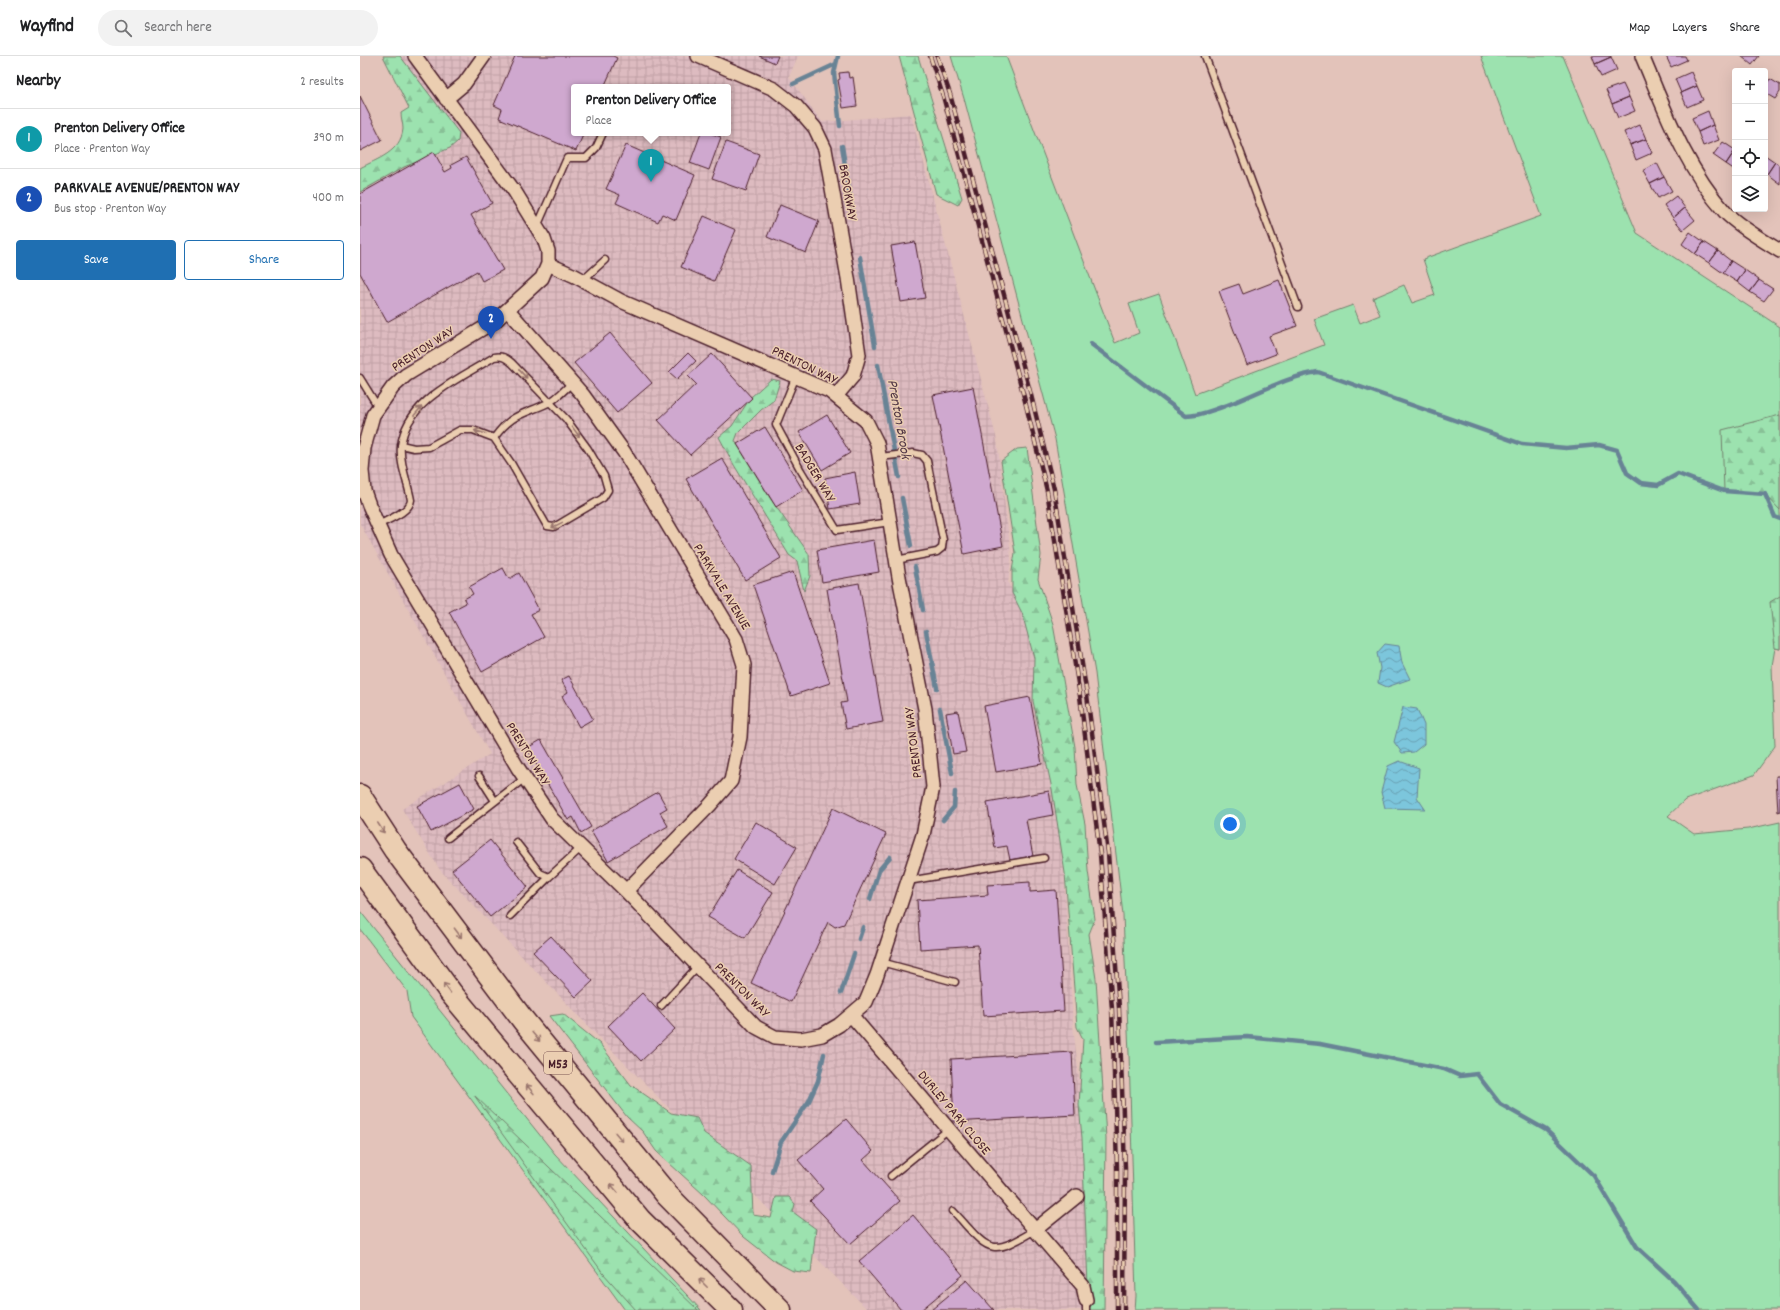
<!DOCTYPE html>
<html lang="en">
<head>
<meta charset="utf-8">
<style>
	:root { --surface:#fff; --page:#f2f2f2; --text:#202124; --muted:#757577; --line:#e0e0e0; --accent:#1f6fb2 }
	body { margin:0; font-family:Dekko,sans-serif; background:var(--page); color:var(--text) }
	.controls { position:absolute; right:12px; top:12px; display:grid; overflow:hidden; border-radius:4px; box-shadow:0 4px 16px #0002 }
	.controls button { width:36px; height:36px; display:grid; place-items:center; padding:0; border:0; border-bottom:1px solid var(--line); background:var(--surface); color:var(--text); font:20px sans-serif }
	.you { position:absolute; left:870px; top:768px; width:14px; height:14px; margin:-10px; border:3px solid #fff; border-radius:50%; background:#1a73e8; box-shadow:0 0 0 6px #1a73e833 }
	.badge { display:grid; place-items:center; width:26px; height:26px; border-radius:50%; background:var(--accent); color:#fff; font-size:13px; font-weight:700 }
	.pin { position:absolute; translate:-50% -33px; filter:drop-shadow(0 1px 2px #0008) }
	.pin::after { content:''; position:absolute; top:21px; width:14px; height:12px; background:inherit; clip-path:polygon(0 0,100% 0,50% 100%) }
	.popup { position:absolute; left:211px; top:28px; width:160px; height:52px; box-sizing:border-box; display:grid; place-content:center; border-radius:4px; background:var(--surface); filter:drop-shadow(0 1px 3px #0005); font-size:13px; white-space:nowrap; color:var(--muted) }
	.popup b { font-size:15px; color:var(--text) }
	.popup::after { content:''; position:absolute; left:50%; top:100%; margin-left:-8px; border:8px solid transparent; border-top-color:var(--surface) }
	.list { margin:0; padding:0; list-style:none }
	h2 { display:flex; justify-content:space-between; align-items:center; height:52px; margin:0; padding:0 16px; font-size:17px }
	h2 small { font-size:13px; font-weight:400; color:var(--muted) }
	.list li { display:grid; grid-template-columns:26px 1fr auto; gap:12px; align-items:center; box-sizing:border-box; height:60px; padding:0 16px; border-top:1px solid var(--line) }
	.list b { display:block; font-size:15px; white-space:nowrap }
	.list p { margin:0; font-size:13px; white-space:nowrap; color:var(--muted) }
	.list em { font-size:13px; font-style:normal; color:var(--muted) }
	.actions { display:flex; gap:8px; padding:12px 16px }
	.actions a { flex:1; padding:9px 0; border:1px solid var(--accent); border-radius:4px; text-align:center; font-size:14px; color:var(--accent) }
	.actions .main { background:var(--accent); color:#fff }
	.icon { flex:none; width:22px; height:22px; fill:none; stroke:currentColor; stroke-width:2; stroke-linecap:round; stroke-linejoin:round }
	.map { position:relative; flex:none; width:1420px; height:1254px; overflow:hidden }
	header { display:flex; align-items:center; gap:24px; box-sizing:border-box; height:56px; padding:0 20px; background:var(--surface); border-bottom:1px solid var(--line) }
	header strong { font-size:19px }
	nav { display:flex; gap:22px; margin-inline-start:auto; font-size:14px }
	.search { width:280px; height:36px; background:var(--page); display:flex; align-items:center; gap:10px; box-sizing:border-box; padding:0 14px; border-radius:22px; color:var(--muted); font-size:15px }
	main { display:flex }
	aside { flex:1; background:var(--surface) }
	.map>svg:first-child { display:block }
	.industrial { fill:url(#industrial-grid); fill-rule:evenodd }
	.grass { fill:#9ce2af; stroke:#73806d }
	.forest { fill:url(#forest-firs); stroke:#73806d }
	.water { fill:url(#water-waves); stroke:#688395 }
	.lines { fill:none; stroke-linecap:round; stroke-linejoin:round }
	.stream { stroke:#688395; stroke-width:4.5 }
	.building { fill:#cfa8cf; stroke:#4a1f2b }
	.service-casing { stroke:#4a1f2b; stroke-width:9 }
	.minor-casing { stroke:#4a1f2b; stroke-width:16 }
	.motorway-casing { stroke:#4a1f2b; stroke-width:25 }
	.service { stroke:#ebceb1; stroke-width:6 }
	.minor { stroke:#ebceb1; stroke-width:13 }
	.motorway { stroke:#ebceb1; stroke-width:22 }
	.rail-casing { stroke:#4a1f2b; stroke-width:4.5 }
	.rail { stroke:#ebceb1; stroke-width:3; stroke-dasharray:9; stroke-linecap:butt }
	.oneway { stroke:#9a766e }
	.labels { text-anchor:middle; stroke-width:3; stroke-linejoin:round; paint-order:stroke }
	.shield { fill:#ebceb1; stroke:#7a5453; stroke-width:1 }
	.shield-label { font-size:13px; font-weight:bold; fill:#4a1f2b }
	.street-label { font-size:14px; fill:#4a1f2b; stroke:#ebceb1 }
	.water-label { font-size:15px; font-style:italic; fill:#523846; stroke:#ebceb1 }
</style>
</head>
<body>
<header>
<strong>Wayfind</strong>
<div class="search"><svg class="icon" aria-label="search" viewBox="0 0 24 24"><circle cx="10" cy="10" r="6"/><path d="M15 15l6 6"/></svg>Search here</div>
<nav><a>Map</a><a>Layers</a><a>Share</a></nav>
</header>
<main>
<aside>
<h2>Nearby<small>2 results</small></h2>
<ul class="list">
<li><span class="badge" style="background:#0f9aa8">1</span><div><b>Prenton Delivery Office</b><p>Place · Prenton Way</p></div><em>390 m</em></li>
<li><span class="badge" style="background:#1a4fb4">2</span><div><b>PARKVALE AVENUE/PRENTON WAY</b><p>Bus stop · Prenton Way</p></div><em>400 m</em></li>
</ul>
<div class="actions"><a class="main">Save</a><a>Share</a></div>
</aside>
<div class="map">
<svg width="1420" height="1254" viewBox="0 0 1420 1254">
	<defs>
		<pattern id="industrial-grid" width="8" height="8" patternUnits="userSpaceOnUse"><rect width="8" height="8" fill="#ddbbc0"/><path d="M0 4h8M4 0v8" fill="none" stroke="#bfa0a5"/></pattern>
		<pattern id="forest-firs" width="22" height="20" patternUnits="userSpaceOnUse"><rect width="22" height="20" fill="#9ce2af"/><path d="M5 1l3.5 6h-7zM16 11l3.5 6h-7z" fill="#88c197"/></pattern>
		<pattern id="water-waves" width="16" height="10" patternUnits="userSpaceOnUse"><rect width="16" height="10" fill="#7cc6dc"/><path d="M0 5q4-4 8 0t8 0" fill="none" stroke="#68a0b3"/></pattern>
	</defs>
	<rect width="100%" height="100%" fill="#e3c3ba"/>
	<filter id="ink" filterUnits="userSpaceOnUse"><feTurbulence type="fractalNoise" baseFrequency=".025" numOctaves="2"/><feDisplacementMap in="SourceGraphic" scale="8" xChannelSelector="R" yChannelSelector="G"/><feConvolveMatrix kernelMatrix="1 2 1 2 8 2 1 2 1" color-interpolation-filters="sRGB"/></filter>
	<g filter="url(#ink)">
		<path class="industrial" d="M34 0H438L429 21 462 66 551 58 637 384 650 490 651 504 648 527 684 586 701 766 713 969 724 1066 730 1254H508L228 970 80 814 42 753 130 698 0 468V114L77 73ZM214 31H368V77H214Z"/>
		<path class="grass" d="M591 0H646L755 287 779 277 769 248 799 238 835 338 964 289 954 263 993 249 1000 267 1020 259 1013 242 1044 229 1052 247 1075 239 1063 203 1181 160 1121 0H1203L1277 177 1420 271V593L1415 592 1412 610 1415 690 1394 719 1325 744 1308 760 1334 778 1388 773 1420 766V1254H775L776 1240 769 998 763 859 735 617 695 383 605 46Z
			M0 855 195 1098 341 1254H265L51 961 47 935 0 873Z"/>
		<path class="forest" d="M23 0H40L99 77 98 85 90 92 44 111 0 136V112C17 103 41 96 43 73 43 68 41 62 41 57L49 52Z
			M539 0H558L602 142 598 149 576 138Z
			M411 323 420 325 414 344 401 354 378 377 375 385 410 442 449 498 450 520 444 535 437 505 429 499 374 409 359 381 372 370 391 341Z
			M1420 359V454L1405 438 1364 435 1362 374Z
			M667 392 681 499 678 523 693 568 715 691 717 729 725 768 728 815 735 863 729 878 736 923 746 1082 744 1254H729L722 1082 719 1049 723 983 717 971 705 817 692 733 673 645 674 602 662 557 652 537V515L655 497 641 405 657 393Z
			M1420 540V593L1415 592 1410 546Z
			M203 958 240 988 271 1029 311 1057 337 1062 344 1077 391 1110 393 1159 411 1162 416 1141H429L435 1148 433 1156 456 1173 451 1217 433 1215 416 1206 384 1181 344 1139 296 1095 283 1076 267 1061 189 960Z
			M114 1039 338 1254H276L243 1217Z"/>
		<path class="water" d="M1025 588 1039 590 1042 607 1050 623 1027 631 1018 627 1020 612 1017 597Z
			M1043 651 1057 653 1064 669V688L1054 696 1042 697 1034 686Z
			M1039 705 1059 712 1057 741 1065 753 1025 752 1021 736 1028 710Z"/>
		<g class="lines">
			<path class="stream" d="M478 0 474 17 480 70
				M433 28 476 8
				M482 90 492 153
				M500 201 515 290
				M731 288 826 360C839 360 850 355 862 351 893 340 925 321 958 316L1162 388 1206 392 1239 389 1257 394 1267 417 1281 427 1298 429 1318 418 1364 435 1405 438 1415 461 1420 463
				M518 309 539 421
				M542 442 551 490
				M555 511 563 554
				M566 575 577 632
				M580 653 592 717
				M583 764 594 751 595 736
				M510 843 519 814 530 801
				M499 883 503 871
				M481 937 494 898
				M796 986 887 981 960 988 1084 1013 1100 1020 1117 1018 1140 1048 1186 1074 1234 1120 1277 1191 1314 1225 1339 1254
				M412 1115 421 1086 449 1045 458 1025 464 998"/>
		</g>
		<path class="building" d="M155 0H253L257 2 244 31H214V77H224L216 95 139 62 142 53 134 49Z
			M399 0H418L415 7Z
			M1232 0H1251V1L1235 8Z
			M1306 0H1325L1327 4 1311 11Z
			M1381 0H1399L1392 9Z
			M1251 1 1257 14 1241 21 1235 8Z
			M488 16 489 22 493 21 497 50 483 52 478 24 480 23 479 17Z
			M1331 16 1337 30 1321 37 1315 23Z
			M1410 23 1420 29V36L1415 43 1405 37V30Z
			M1263 28 1269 41 1252 48 1246 34Z
			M1337 30 1343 44 1327 51 1321 37Z
			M0 40 22 84 0 95Z
			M1269 41 1275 55 1258 62 1252 48Z
			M1348 55 1353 69 1338 76 1332 62Z
			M1280 69 1286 83 1270 89 1264 76Z
			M1353 69 1359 84 1343 90 1338 76Z
			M341 77H350L361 81 349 114 330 107Z
			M1286 83 1292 97 1276 104 1270 89Z
			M366 86 399 98 386 135 352 123Z
			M1363 86 1375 94 1366 108 1353 99Z
			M266 89 335 119 316 164 302 158 298 166 256 147 260 139 246 133Z
			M1375 95V114L1366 108Z
			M74 96 85 116 92 112 91 109 106 101 132 147 111 159 143 214 122 225 117 215 27 266 0 217V138Z
			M1405 99 1415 106 1407 118 1405 117Z
			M1415 106 1420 110V128L1407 118Z
			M1297 107 1304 121 1290 128 1283 115Z
			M1304 121 1312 135 1298 142 1290 128Z
			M1316 140 1325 152 1313 162 1304 149Z
			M420 149 459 165 446 197 407 181Z
			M1325 152 1335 164 1323 174 1313 162Z
			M344 160 376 174 354 225 321 211Z
			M1330 176 1344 186 1335 198 1322 188Z
			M555 186 565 242 541 246 531 190Z
			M1344 186 1358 195 1349 207 1335 198Z
			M1358 195 1371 205 1363 217 1349 207Z
			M1371 205 1385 214 1377 226 1363 217Z
			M1385 214 1399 224 1390 236 1377 226Z
			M919 224 937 270 909 280 916 298 887 309 859 235 879 228 883 238Z
			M1399 224 1413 233 1404 245 1390 236Z
			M250 277 292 327 257 357 214 307Z
			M328 297 336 305 317 323 309 316Z
			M352 298 392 342 330 399 298 364 336 328 328 320Z
			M613 331 643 490 604 498 573 339Z
			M467 359 490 397 462 414 439 376Z
			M405 371 443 434 416 451 377 388Z
			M362 402 421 502 385 524 326 423Z
			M495 416 500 448 470 453 465 422Z
			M514 484 519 516 462 526 457 494Z
			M143 512 149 523 159 517 179 554 171 558 184 581 122 616 89 556 106 547 104 543 113 538 109 531Z
			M433 516 470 627 431 640 393 529Z
			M499 527 523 666 486 673 481 647 487 646 467 533Z
			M209 620 233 663 219 671 202 640 208 636 201 624Z
			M670 641 682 708 636 716 624 650Z
			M598 655 606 696 593 698 586 657Z
			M181 684 231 771 221 777 213 761 208 764 167 692Z
			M1416 720H1420V755L1418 756Z
			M100 727 114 753 71 776 57 750Z
			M689 735 693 759 666 764 673 800 650 804 647 790 635 792 627 746Z
			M298 736 307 752 300 756 308 770 248 805 231 775Z
			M473 752 526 778 484 868 475 871 468 866 431 946 391 927Z
			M396 766 437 791 415 828 374 803Z
			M130 784 168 831 130 861 92 814Z
			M377 814 413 836 385 882 348 861Z
			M670 826V836L696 834 704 955 623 960 618 889 560 893 557 844 628 839 627 829Z
			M191 880 233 925 216 941 173 896Z
			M282 937 315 973 281 1005 248 970Z
			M712 996 715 1059 594 1066 591 1003Z
			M486 1063 513 1095 503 1104 540 1145 490 1188 450 1145 463 1133 438 1104Z
			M553 1159 603 1219 561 1254H541L499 1205Z
			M607 1224 634 1254H571Z"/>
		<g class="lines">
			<g class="service-casing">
				<path id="service" d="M845 0 938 251
					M177 171 207 102H226L236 92 243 77
					M223 224 245 204
					M436 320 416 369 440 413 477 474 530 466
					M0 322 18 351
					M134 382C152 357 163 359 188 347 197 343 205 333 212 327
					M520 401 553 397 562 399 567 405 583 484 582 492 577 496 536 504
					M18 469C27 464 50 456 51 444 48 427 39 407 41 390 46 344 100 323 134 301 142 299 146 302 152 307L206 363 228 393 244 420 248 434 243 442 194 471 187 470 151 407 134 382 113 374H100L69 391 54 392 41 389
					M119 720 135 745
					M88 782 165 722
					M156 786 180 817 189 821 221 792
					M548 825 684 802
					M150 860 189 821
					M521 906 595 926
					M301 950 338 910
					M531 1120 589 1073
					M593 1155C628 1192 627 1204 675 1174
					M726 1254V1244"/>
			</g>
			<g class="minor-casing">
				<path id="minor" d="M55 0 155 136 184 183 188 195V208L182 222 135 265 46 319 33 331 13 359 4 392 2 415 4 435 9 449 31 499 158 712 192 763 266 835 396 971 415 981 441 983 462 979 479 969 506 946 517 919 563 779 573 731 565 653 539 521 517 387 506 365 469 335 261 245 215 220 188 208
					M338 0 414 33 436 50 455 72 465 93 488 222 499 299 493 320 476 340
					M1282 0C1305 54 1325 111 1365 156 1378 170 1404 185 1420 195
					M86 43 104 28 124 0
					M148 254 223 339 264 396 376 583 384 609 380 681 371 725 350 749 266 835
					M491 959 723 1230 726 1244
					M675 1174 717 1140"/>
			</g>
			<g class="motorway-casing">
				<path id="motorway" d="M0 740 35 794 163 964 307 1139 420 1254
					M0 813 91 937 280 1164 371 1254"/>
			</g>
			<use href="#service" class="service"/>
			<use href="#minor" class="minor"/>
			<use href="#motorway" class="motorway"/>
			<g class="rail-casing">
				<path id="rail" d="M570 0 583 40 664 341 687 435 720 640 740 798 752 953 757 1112V1254
					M577 0 590 38 671 339 694 433 727 639 748 797 759 952 765 1112 764 1254"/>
			</g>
			<use href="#rail" class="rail"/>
		</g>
		<defs><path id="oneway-shaft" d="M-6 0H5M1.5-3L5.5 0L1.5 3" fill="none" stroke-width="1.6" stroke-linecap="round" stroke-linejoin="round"/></defs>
		<g class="oneway">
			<use href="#oneway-shaft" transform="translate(163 318) rotate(47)"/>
			<use href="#oneway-shaft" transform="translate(58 355) rotate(-48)"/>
			<use href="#oneway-shaft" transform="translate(120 376) rotate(-164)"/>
			<use href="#oneway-shaft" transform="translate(216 376) rotate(54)"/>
			<use href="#oneway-shaft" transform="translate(197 469) rotate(154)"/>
			<use href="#oneway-shaft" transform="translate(21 772) rotate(57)"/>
			<use href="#oneway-shaft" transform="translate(98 877) rotate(53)"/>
			<use href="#oneway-shaft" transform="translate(87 932) rotate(-126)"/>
			<use href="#oneway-shaft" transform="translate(176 981) rotate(50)"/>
			<use href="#oneway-shaft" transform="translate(170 1033) rotate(-130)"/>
			<use href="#oneway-shaft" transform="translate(259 1081) rotate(50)"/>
			<use href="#oneway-shaft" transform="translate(254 1132) rotate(-130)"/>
			<use href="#oneway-shaft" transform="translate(343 1227) rotate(-135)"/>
		</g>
	</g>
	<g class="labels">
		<rect class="shield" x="184" y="996" width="28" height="22" rx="3"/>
		<g class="shield-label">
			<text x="198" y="1012">M53</text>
		</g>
		<g class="street-label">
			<text transform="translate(489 136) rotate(80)" y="5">BROOKWAY</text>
			<text transform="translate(62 292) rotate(-33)" y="5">PRENTON WAY</text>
			<text transform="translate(445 308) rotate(26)" y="5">PRENTON WAY</text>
			<text transform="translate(456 416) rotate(59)" y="5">BADGER WAY</text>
			<text transform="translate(363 530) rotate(59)" y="5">PARKVALE AVENUE</text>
			<text transform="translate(552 687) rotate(-97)" y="5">PRENTON WAY</text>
			<text transform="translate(169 697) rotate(58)" y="5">PRENTON WAY</text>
			<text transform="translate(383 933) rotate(45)" y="5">PRENTON WAY</text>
			<text transform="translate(595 1056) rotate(50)" y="5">DURLEY PARK CLOSE</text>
		</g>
		<g class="water-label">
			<text transform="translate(540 363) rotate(80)" y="5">Prenton Brook</text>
		</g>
	</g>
</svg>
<div class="controls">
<button>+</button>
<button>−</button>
<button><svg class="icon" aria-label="locate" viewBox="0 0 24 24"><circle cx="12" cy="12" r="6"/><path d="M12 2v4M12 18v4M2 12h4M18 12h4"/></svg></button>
<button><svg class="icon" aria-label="layers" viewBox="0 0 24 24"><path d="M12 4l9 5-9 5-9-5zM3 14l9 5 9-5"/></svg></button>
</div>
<div class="you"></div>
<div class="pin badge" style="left:291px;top:126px;background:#0f9aa8">1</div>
<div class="popup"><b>Prenton Delivery Office</b>Place</div>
<div class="pin badge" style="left:131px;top:283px;background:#1a4fb4">2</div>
</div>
</main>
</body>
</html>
